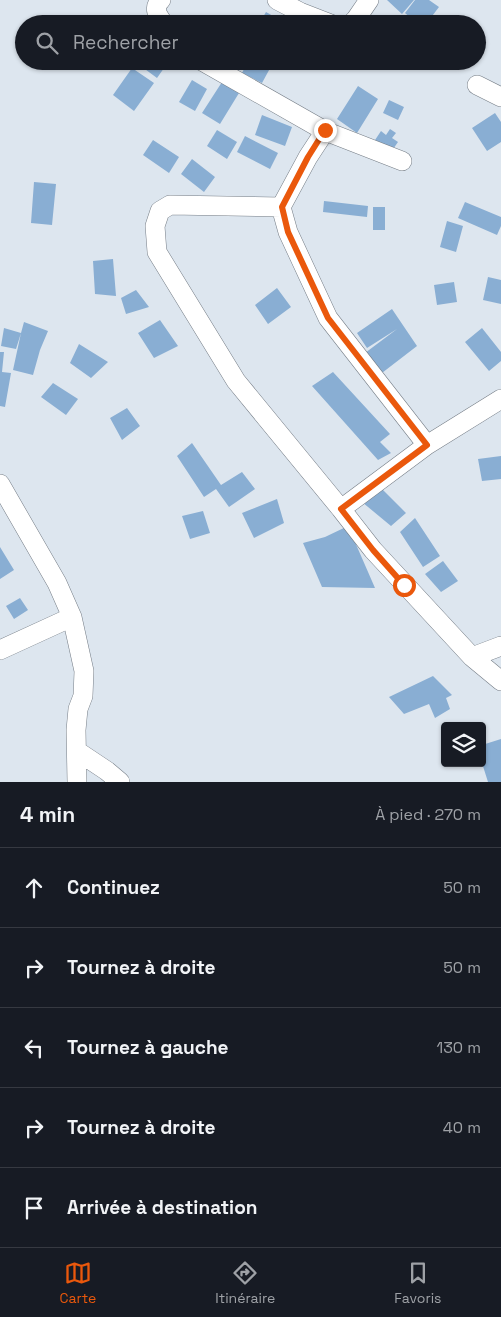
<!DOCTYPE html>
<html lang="fr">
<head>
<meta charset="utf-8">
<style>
	:root { --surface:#171b24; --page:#242831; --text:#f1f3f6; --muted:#9ea1a6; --line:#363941; --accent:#ea580c }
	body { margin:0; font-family:"Space Grotesk",sans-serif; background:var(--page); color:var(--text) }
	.controls { position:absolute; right:15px; bottom:15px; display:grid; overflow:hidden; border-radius:5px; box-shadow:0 1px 4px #0004 }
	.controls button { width:45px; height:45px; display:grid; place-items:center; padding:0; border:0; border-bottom:1px solid var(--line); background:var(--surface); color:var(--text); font:25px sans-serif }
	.stop { position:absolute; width:15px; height:15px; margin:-11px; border:4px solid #ea580c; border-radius:50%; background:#fff }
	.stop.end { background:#ea580c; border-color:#fff; box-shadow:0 1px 5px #0008 }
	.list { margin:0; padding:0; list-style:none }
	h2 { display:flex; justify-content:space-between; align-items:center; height:65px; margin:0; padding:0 20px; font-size:21px }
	h2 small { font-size:16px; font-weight:400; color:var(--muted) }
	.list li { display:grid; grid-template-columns:32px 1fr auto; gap:15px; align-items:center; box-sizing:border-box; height:80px; padding:0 20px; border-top:1px solid var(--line) }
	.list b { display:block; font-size:19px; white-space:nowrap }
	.list em { font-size:16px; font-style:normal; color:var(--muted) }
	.icon { flex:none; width:28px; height:28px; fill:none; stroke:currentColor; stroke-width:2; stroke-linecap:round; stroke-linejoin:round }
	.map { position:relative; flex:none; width:501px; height:782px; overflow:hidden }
	.search { position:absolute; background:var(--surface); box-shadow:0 1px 4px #0004; left:15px; right:15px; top:15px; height:55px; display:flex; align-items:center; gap:12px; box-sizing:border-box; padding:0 18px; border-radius:28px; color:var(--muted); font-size:19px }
	.sheet { height:465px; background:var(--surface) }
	nav { display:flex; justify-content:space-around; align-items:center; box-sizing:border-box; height:70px; border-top:1px solid var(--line); background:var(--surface); font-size:14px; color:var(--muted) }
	nav a { display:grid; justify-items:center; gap:2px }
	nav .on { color:var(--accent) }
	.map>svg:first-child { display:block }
	.building { fill:#89aed3 }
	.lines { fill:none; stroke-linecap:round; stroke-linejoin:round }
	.minor-casing { stroke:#757d86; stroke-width:20 }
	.minor { stroke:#fff; stroke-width:19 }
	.route { stroke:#ea580c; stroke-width:6 }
</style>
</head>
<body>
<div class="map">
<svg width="501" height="782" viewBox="0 0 501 782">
	<rect width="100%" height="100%" fill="#dde6ef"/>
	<path class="building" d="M387 0H414L402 14Z
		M415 0H429L439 7 426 24H418L405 13Z
		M266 12 287 24H259Z
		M134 61H169L157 78Z
		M248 61H274L262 83 242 73Z
		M132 68 154 83 134 111 113 95Z
		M192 80 207 89 195 111 179 102Z
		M222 82 239 93 220 124 202 113Z
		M358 86 378 99 357 133 337 119Z
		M389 100 404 107 398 120 383 113Z
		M495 113 501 122V142L487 151 472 128Z
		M262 115 292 127 285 146 255 135Z
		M390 129 396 133 392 138 398 142 391 152 375 140 381 131 386 135Z
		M217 130 237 142 227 159 207 146Z
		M245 136 278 153 270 169 237 152Z
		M153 140 179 157 169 173 143 155Z
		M192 159 215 177 204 192 181 174Z
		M34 182 56 184 52 225 31 223Z
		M324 201 368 206 367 217 323 212Z
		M465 202 501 217V226L497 235 458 218Z
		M373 207H385V230H373Z
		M447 221 463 226 456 252 440 247Z
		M113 259 116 296 95 294 93 261Z
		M488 277 501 280V304L483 300Z
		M454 282 457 302 437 305 434 285Z
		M277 288 291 307 268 324 255 305Z
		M136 290 149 307 126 314 121 298Z
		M392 309 417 346 378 376 361 356 397 329 367 348 357 333Z
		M160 320 178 346 154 358 138 333Z
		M24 322 48 331 40 350 33 375 13 370 21 333 16 349 1 346 4 328 21 333Z
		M482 328 501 352V361L489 371 465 342Z
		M79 344 108 362 91 378 70 363Z
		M0 352H4L2 372 11 373 5 407 0 406Z
		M333 372 390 434 380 442 391 453 378 460 312 386Z
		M53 383 78 399 66 415 41 397Z
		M127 408 140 426 122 440 110 418Z
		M192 443 221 485 242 472 255 489 229 507 216 489 204 497 177 456Z
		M501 456V479L482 481 478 459Z
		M378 485 406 513 391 526 362 502Z
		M277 499 284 523 254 538 242 513Z
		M203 511 210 533 190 539 182 516Z
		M415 518 440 556 423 567 400 532Z
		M348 526 375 588 322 587 303 543 325 537Z
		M0 547 14 570 0 579Z
		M443 561 458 581 441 592 425 574Z
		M20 598 28 610 14 619 6 606Z
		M433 676 452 695 446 698 450 709 435 718 429 704 404 714 389 697Z
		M501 739V782H488L482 763V745Z"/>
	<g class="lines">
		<g class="minor-casing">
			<path id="minor" d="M161 0C152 8 158 16 164 24
				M277 0 300 12 331 24
				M351 24 356 19 369 0
				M202 61 325 131 402 161
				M477 85 501 97
				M325 131 308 157 281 207 288 232 328 318 427 445
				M281 207 170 205 160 211 155 226 157 252 236 381 341 509 373 550 472 657 501 681
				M0 484 57 583 72 617 84 671 83 696 78 709 76 730 77 782
				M341 509 427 445 501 399
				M0 650 72 617
				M472 657 501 646
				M77 751 107 771 120 782"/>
		</g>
		<use href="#minor" class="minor"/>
	</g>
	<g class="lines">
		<path class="route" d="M325 130 308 157 282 207 288 232 328 318 427 445 341 509 373 550 404 585"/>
	</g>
</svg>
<div class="controls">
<button><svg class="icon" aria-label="layers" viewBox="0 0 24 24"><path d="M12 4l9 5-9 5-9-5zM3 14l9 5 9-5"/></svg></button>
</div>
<div class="stop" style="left:404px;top:585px"></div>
<div class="stop end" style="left:325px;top:130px"></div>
<div class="search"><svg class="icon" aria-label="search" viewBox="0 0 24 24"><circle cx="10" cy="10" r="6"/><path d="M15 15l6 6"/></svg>Rechercher</div>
</div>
<section class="sheet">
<h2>4 min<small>À pied · 270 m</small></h2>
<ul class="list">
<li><svg class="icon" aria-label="ahead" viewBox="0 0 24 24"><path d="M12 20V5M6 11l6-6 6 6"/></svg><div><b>Continuez</b></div><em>50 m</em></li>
<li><svg class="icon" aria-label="right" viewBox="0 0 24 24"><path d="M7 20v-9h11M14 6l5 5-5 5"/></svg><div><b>Tournez à droite</b></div><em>50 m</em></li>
<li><svg class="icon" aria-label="left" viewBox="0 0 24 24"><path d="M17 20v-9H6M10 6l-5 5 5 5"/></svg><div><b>Tournez à gauche</b></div><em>130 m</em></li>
<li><svg class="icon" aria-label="right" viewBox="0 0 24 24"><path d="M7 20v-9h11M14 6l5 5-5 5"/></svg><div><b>Tournez à droite</b></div><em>40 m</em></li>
<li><svg class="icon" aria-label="arrive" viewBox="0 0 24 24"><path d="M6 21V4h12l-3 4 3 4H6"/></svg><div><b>Arrivée à destination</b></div></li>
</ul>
</section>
<nav>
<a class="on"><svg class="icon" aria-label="map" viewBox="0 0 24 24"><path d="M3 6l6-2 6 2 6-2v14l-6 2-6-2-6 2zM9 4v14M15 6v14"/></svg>Carte</a>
<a><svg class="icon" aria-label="directions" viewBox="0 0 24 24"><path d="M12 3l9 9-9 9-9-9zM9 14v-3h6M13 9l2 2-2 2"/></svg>Itinéraire</a>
<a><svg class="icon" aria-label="saved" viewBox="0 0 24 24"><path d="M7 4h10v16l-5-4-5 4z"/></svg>Favoris</a>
</nav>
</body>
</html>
